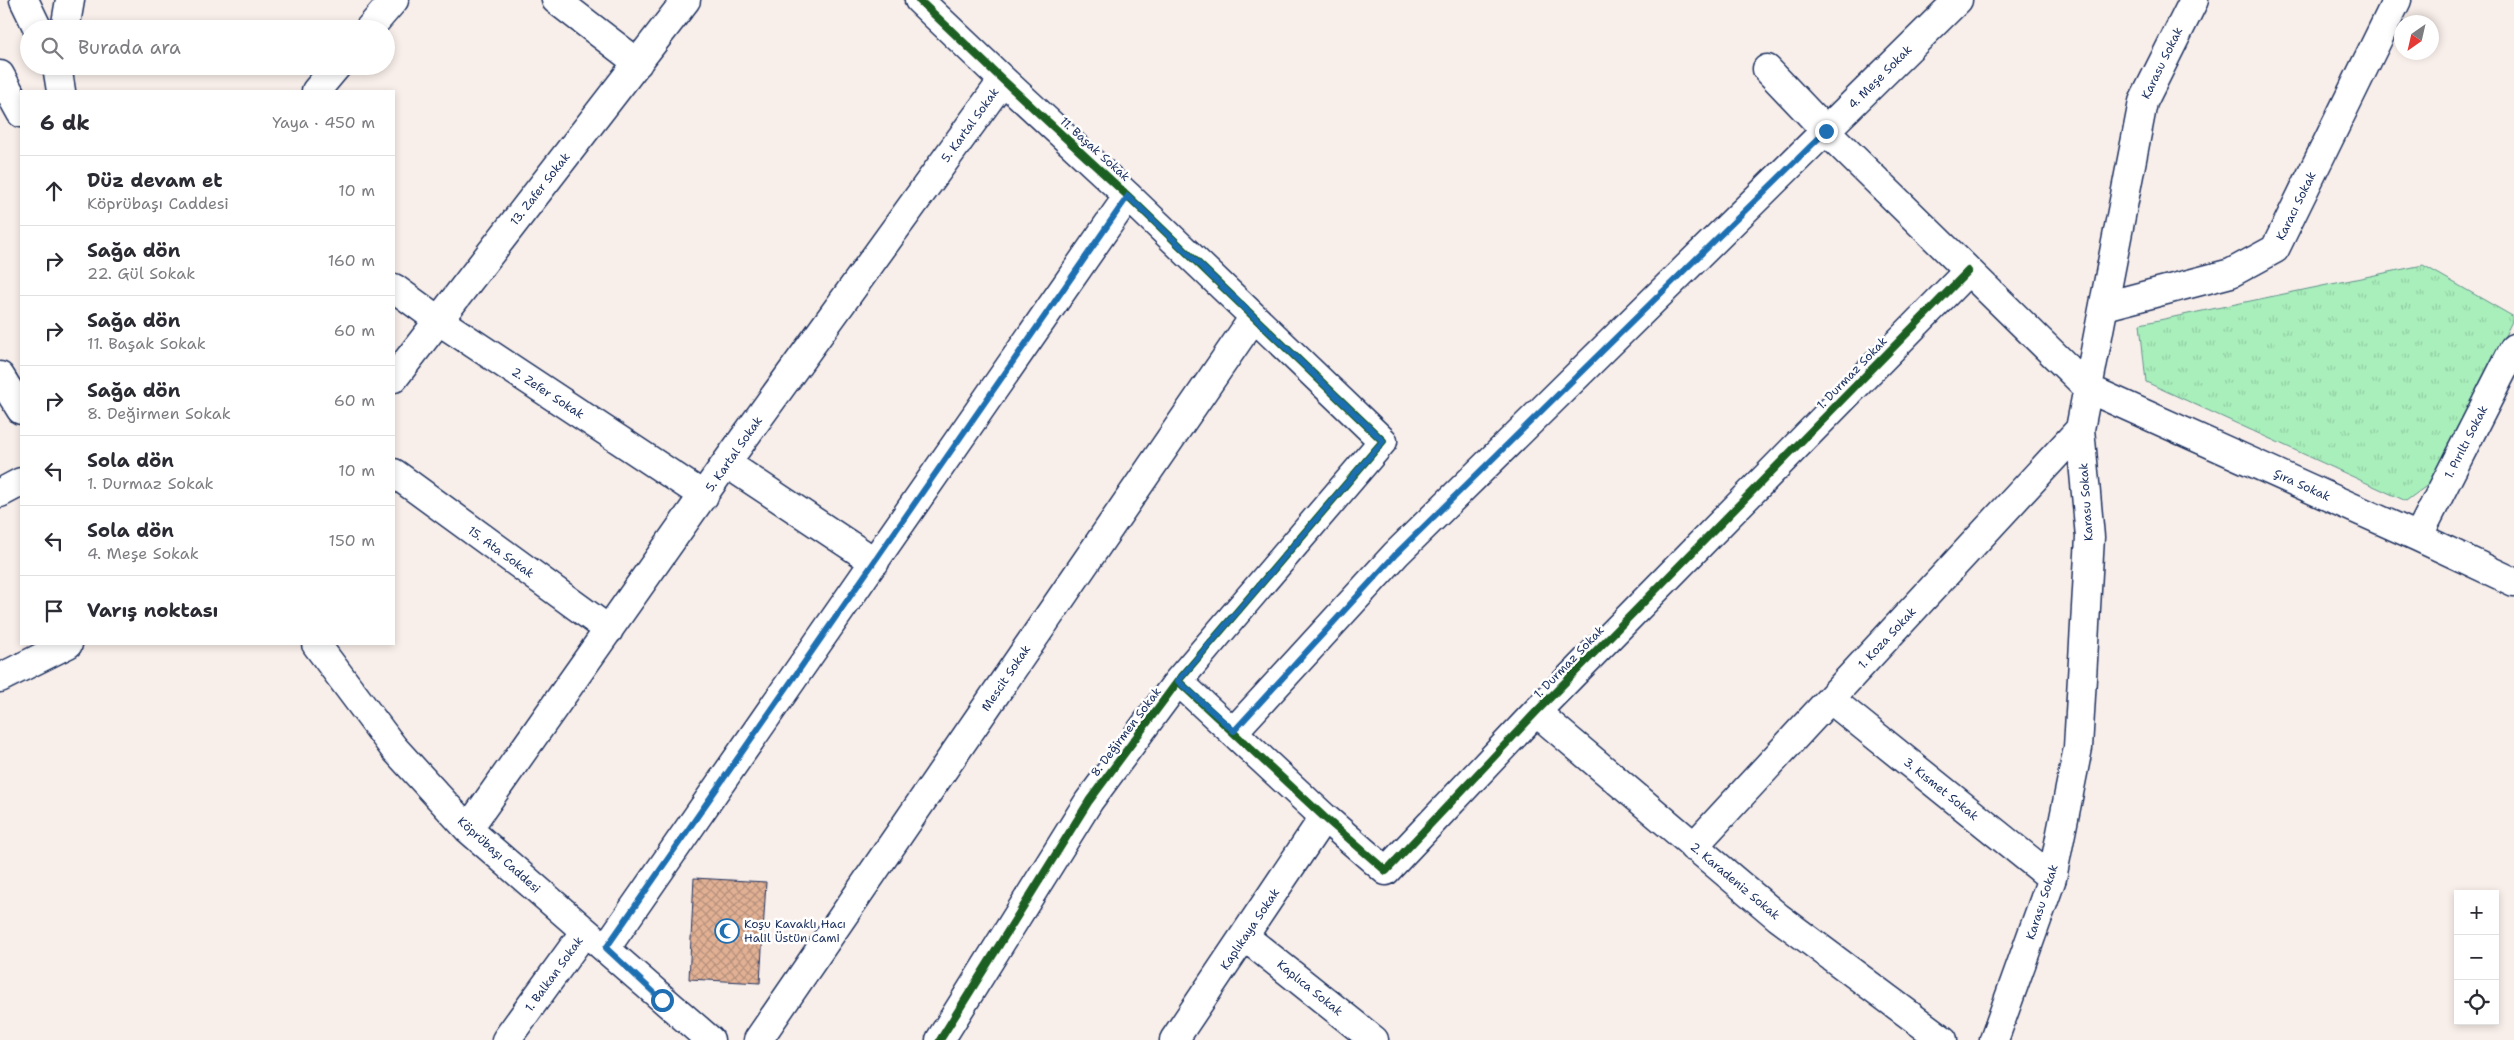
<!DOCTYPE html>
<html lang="tr">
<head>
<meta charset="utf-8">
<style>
	:root { --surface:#fff; --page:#f2f2f3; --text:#2b2b33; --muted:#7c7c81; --line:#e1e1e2 }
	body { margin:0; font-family:"Shantell Sans",sans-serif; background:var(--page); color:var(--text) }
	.controls { position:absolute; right:15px; bottom:15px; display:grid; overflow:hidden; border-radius:0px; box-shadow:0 2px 8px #0003 }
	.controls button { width:45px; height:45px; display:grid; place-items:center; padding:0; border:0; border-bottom:1px solid var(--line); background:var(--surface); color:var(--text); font:25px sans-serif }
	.compass { position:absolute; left:2394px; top:15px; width:45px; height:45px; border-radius:50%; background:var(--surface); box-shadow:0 2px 8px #0003; rotate:214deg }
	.stop { position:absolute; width:15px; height:15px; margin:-11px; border:4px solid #1f6fb2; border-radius:50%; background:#fff }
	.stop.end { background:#1f6fb2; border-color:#fff; box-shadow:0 1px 5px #0008 }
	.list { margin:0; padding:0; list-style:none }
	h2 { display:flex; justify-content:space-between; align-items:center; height:65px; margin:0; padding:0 20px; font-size:21px }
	h2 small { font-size:16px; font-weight:400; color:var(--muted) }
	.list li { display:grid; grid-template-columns:32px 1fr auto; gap:15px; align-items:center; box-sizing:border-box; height:70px; padding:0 20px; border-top:1px solid var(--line) }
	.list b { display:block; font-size:19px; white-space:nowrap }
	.list p { margin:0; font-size:16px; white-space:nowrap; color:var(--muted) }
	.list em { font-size:16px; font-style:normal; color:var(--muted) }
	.icon { flex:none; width:28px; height:28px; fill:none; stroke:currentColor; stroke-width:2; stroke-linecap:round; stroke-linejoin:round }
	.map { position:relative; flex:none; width:2514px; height:1040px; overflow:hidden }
	.search { position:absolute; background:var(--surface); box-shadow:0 2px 8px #0003; left:20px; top:20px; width:375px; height:55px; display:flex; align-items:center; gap:12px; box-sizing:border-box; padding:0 18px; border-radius:28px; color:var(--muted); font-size:19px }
	.panel { position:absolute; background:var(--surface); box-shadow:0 2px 8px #0003; left:20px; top:90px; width:375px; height:555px; border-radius:0px }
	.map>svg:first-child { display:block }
	.park { fill:url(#park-tufts); stroke:#628f8c }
	.building { fill:url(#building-cross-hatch); stroke:#1b2f5e }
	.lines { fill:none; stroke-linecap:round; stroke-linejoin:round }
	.minor-casing { stroke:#1b2f5e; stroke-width:31 }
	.minor { stroke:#fff; stroke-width:28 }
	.cycleway-casing { stroke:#fff; stroke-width:11 }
	.cycleway { stroke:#1b5e20; stroke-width:8 }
	.route { stroke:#1f6fb2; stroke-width:6 }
	.labels { text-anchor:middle; stroke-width:5; stroke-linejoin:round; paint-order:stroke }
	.street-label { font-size:12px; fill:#1b2f5e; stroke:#fff }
	.poi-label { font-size:12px; fill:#1b2f5e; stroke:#fff; text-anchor:start }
</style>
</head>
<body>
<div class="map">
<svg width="2514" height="1040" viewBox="0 0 2514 1040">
	<defs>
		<pattern id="park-tufts" width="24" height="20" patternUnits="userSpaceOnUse" patternTransform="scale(1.25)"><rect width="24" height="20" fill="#a9efbb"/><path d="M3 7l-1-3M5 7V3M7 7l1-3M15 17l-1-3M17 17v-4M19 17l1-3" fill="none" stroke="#91cda3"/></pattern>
		<pattern id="building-cross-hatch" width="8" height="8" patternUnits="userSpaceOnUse" patternTransform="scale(1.25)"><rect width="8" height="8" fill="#e2b194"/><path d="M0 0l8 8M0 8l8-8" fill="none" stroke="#b6907c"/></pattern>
	</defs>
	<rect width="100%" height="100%" fill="#f9efea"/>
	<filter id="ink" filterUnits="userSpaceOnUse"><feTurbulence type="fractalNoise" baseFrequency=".02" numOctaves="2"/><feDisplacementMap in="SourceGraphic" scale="10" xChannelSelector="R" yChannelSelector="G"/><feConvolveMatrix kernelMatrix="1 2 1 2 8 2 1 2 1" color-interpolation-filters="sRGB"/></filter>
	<g filter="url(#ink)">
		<path class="park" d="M2423 265 2514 317 2436 479 2406 501 2146 382 2140 324Z"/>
		<path class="building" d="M694 878 766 882 760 983 689 979Z"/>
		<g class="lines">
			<g class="minor-casing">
				<path id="minor" d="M24 0 38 29
					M556 0 638 63
					M919 0 1003 80 1128 196 1383 441 1178 681 1089 801 940 1040
					M65 29 70 0
					M369 29 394 0
					M57 66 61 91
					M1767 69 1826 131 2089 389 2418 537 2514 582
					M0 75 21 113
					M316 91 337 66
					M394 288 438 320 704 496
					M2105 306 2231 273 2275 249 2397 0
					M0 376 21 410
					M394 378 686 0
					M726 463 875 562
					M394 473 609 630
					M0 493 21 482
					M2418 537 2514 348
					M316 644 393 747 468 829 710 1040
					M0 678 68 644
					M1178 681 1324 817 1386 871 1536 712 1968 271
					M1830 699 2052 878
					M1536 712 1778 917 1943 1040
					M1234 731 1396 554 1958 0
					M468 829 726 463 1003 80
					M1693 847 2080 429
					M1245 937 1374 1040
					M606 948 1128 196
					M506 1040 585 931
					M758 1040 1254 317
					M1174 1040 1324 817
					M1994 1040 2052 878 2078 748 2090 537 2080 429 2143 102 2194 0"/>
			</g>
			<use href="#minor" class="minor"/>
			<g class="cycleway-casing">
				<path id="cycleway" d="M919 0 1003 80 1128 196 1383 441 1178 681 1089 801 940 1040
					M1178 681 1324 817 1386 871 1536 712 1968 271"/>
			</g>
			<use href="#cycleway" class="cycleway"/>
		</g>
	</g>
	<g class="lines" filter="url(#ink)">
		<path class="route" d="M662 1000 606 948 1128 196 1383 441 1178 681 1234 731 1396 554 1826 131"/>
	</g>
	<defs>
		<g id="mosque-ring" transform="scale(1.25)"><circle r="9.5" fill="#fff" stroke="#1f6fb2" stroke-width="1.5"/><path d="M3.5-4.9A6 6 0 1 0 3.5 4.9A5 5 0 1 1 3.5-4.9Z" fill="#1f6fb2"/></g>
	</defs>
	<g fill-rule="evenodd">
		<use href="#mosque-ring" x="727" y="931"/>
	</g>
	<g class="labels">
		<g class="street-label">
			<text transform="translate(2162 63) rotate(-64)" y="4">Karasu Sokak</text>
			<text transform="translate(1880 77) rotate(-45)" y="4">4. Meşe Sokak</text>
			<text transform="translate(970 125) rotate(-54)" y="4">5. Kartal Sokak</text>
			<text transform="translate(1095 149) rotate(42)" y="4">11. Başak Sokak</text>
			<text transform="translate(540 189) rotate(-52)" y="4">13. Zafer Sokak</text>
			<text transform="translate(2296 206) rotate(-64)" y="4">Karacı Sokak</text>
			<text transform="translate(1852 373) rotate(-46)" y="4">1. Durmaz Sokak</text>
			<text transform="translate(548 393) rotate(33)" y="4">2. Zefer Sokak</text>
			<text transform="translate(2466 442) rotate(-63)" y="4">1. Pırıltı Sokak</text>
			<text transform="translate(734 454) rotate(-55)" y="4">5. Kartal Sokak</text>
			<text transform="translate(2302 485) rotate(24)" y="4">Şıra Sokak</text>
			<text transform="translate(2086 502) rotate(-94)" y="4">Karasu Sokak</text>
			<text transform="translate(501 552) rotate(36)" y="4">15. Ata Sokak</text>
			<text transform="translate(1887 638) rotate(-47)" y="4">1. Koza Sokak</text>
			<text transform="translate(1569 662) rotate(-46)" y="4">1. Durmaz Sokak</text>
			<text transform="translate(1006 678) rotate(-56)" y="4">Mescit Sokak</text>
			<text transform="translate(1126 732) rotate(-53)" y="4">8. Değirmen Sokak</text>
			<text transform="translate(1941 789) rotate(39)" y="4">3. Kısmet Sokak</text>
			<text transform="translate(499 855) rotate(42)" y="4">Köprübaşı Caddesi</text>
			<text transform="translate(1735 881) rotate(40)" y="4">2. Karadeniz Sokak</text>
			<text transform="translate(2042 902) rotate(-72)" y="4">Karasu Sokak</text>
			<text transform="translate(1250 929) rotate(-56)" y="4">Kaplıkaya Sokak</text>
			<text transform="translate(554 974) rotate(-54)" y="4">1. Balkan Sokak</text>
			<text transform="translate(1310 988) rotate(39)" y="4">Kaplıca Sokak</text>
		</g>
		<g class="poi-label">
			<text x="744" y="928">Koşu Kavaklı Hacı<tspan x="744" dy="14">Halil Üstün Cami</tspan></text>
		</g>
	</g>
</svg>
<div class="controls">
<button>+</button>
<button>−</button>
<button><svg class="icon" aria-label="locate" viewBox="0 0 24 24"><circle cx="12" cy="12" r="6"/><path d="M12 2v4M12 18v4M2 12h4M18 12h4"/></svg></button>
</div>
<svg class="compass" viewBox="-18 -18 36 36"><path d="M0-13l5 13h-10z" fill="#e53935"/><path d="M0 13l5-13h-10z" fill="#7c7c81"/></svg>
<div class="stop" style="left:662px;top:1000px"></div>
<div class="stop end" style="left:1826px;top:131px"></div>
<div class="search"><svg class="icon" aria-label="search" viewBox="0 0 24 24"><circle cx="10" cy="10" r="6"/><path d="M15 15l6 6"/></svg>Burada ara</div>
<section class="panel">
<h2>6 dk<small>Yaya · 450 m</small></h2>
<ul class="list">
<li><svg class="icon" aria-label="ahead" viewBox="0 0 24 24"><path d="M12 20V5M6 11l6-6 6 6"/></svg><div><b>Düz devam et</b><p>Köprübaşı Caddesi</p></div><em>10 m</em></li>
<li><svg class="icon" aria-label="right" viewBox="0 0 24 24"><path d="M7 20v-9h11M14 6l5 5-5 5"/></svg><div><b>Sağa dön</b><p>22. Gül Sokak</p></div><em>160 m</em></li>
<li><svg class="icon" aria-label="right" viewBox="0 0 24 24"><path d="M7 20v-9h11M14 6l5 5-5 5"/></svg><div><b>Sağa dön</b><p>11. Başak Sokak</p></div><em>60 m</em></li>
<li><svg class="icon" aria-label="right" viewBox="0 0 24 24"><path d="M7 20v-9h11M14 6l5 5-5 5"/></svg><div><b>Sağa dön</b><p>8. Değirmen Sokak</p></div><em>60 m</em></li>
<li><svg class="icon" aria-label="left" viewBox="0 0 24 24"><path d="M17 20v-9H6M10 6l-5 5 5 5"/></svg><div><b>Sola dön</b><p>1. Durmaz Sokak</p></div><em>10 m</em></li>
<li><svg class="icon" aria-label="left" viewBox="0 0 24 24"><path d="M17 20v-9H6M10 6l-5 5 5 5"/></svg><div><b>Sola dön</b><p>4. Meşe Sokak</p></div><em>150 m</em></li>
<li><svg class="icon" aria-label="arrive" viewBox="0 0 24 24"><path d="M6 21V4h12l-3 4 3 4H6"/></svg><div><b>Varış noktası</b></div></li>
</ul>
</section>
</div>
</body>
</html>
